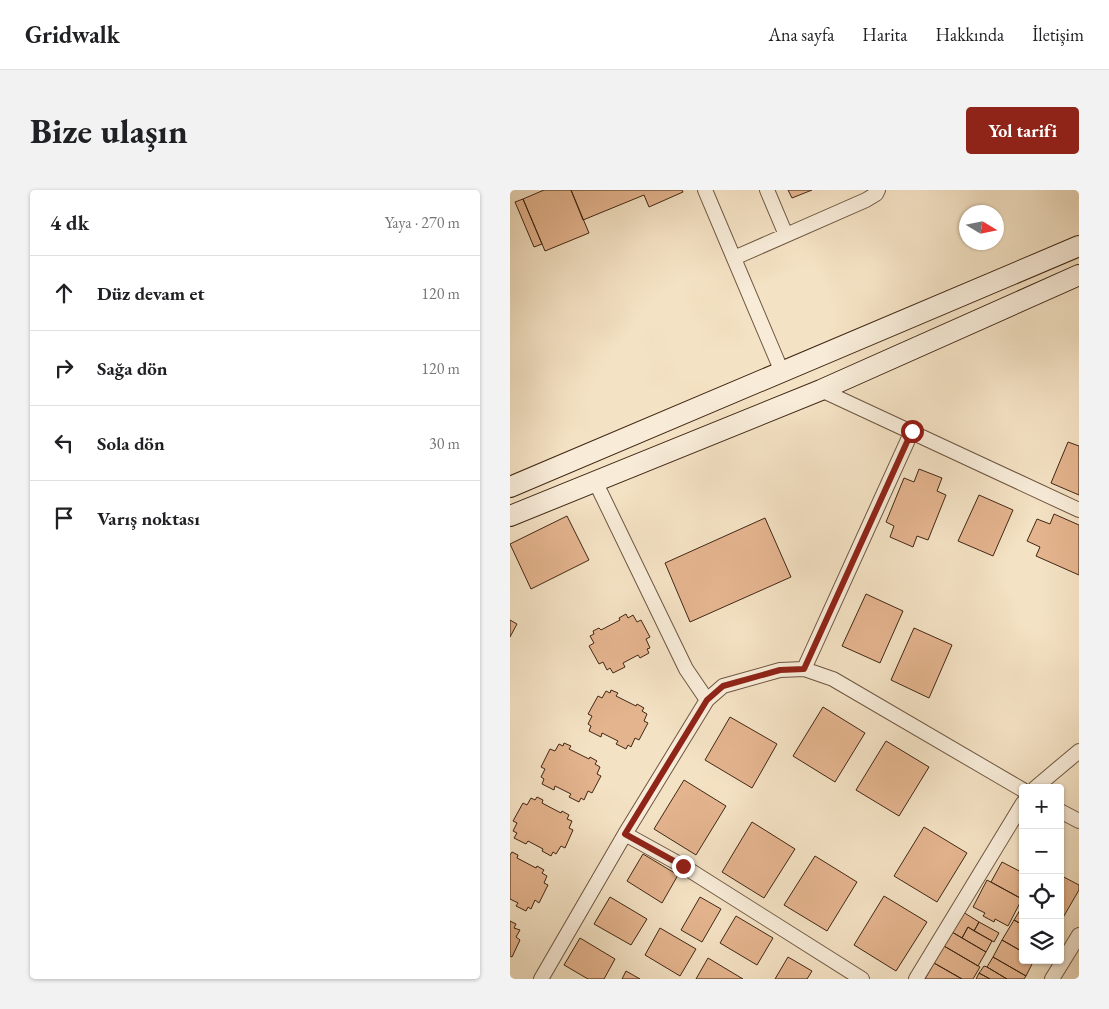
<!DOCTYPE html>
<html lang="tr">
<head>
<meta charset="utf-8">
<style>
	:root { --surface:#fff; --page:#f2f2f2; --text:#202124; --muted:#757577; --line:#e0e0e0; --accent:#8f2418 }
	body { margin:0; font-family:"EB Garamond",serif; background:var(--page); color:var(--text) }
	.controls { position:absolute; right:15px; bottom:15px; display:grid; overflow:hidden; border-radius:5px; box-shadow:0 1px 4px #0004 }
	.controls button { width:45px; height:45px; display:grid; place-items:center; padding:0; border:0; border-bottom:1px solid var(--line); background:var(--surface); color:var(--text); font:25px sans-serif }
	.compass { position:absolute; left:449px; top:15px; width:45px; height:45px; border-radius:50%; background:var(--surface); box-shadow:0 1px 4px #0004; rotate:100deg }
	.stop { position:absolute; width:15px; height:15px; margin:-11px; border:4px solid #8f2418; border-radius:50%; background:#fff }
	.stop.end { background:#8f2418; border-color:#fff; box-shadow:0 1px 5px #0008 }
	.list { margin:0; padding:0; list-style:none }
	h2 { display:flex; justify-content:space-between; align-items:center; height:65px; margin:0; padding:0 20px; font-size:21px }
	h2 small { font-size:16px; font-weight:400; color:var(--muted) }
	.list li { display:grid; grid-template-columns:32px 1fr auto; gap:15px; align-items:center; box-sizing:border-box; height:75px; padding:0 20px; border-top:1px solid var(--line) }
	.list b { display:block; font-size:19px; white-space:nowrap }
	.list em { font-size:16px; font-style:normal; color:var(--muted) }
	.icon { flex:none; width:28px; height:28px; fill:none; stroke:currentColor; stroke-width:2; stroke-linecap:round; stroke-linejoin:round }
	.map { position:relative; flex:none; width:569px; height:789px; overflow:hidden; border-radius:5px }
	header { display:flex; align-items:center; gap:30px; box-sizing:border-box; height:70px; padding:0 25px; background:var(--surface); border-bottom:1px solid var(--line) }
	header strong { font-size:24px }
	nav { display:flex; gap:28px; margin-inline-start:auto; font-size:18px }
	.intro { display:flex; align-items:center; justify-content:space-between; box-sizing:border-box; height:120px; padding:0 30px }
	h1 { margin:0; font-size:35px }
	.button { padding:12px 22px; border-radius:5px; background:var(--accent); color:#fff; font-size:18px; font-weight:700 }
	main { display:flex; gap:30px; padding:0 30px }
	aside { flex:1; background:var(--surface); border-radius:5px; box-shadow:0 1px 4px #0004 }
	.map>svg:first-child { display:block }
	.building { fill:#e4b48e; stroke:#412714 }
	.lines { fill:none; stroke-linecap:round; stroke-linejoin:round }
	.street-casing { stroke:#6e5640; stroke-width:16 }
	.secondary-casing { stroke:#412714; stroke-width:22 }
	.street { stroke:#f8ecd9; stroke-width:14 }
	.secondary { stroke:#f8ecd9; stroke-width:20 }
	.route { stroke:#8f2418; stroke-width:6 }
</style>
</head>
<body>
<header>
<strong>Gridwalk</strong>
<nav><a>Ana sayfa</a><a>Harita</a><a>Hakkında</a><a>İletişim</a></nav>
</header>
<div class="intro"><h1>Bize ulaşın</h1><a class="button">Yol tarifi</a></div>
<main>
<aside>
<h2>4 dk<small>Yaya · 270 m</small></h2>
<ul class="list">
<li><svg class="icon" aria-label="ahead" viewBox="0 0 24 24"><path d="M12 20V5M6 11l6-6 6 6"/></svg><div><b>Düz devam et</b></div><em>120 m</em></li>
<li><svg class="icon" aria-label="right" viewBox="0 0 24 24"><path d="M7 20v-9h11M14 6l5 5-5 5"/></svg><div><b>Sağa dön</b></div><em>120 m</em></li>
<li><svg class="icon" aria-label="left" viewBox="0 0 24 24"><path d="M17 20v-9H6M10 6l-5 5 5 5"/></svg><div><b>Sola dön</b></div><em>30 m</em></li>
<li><svg class="icon" aria-label="arrive" viewBox="0 0 24 24"><path d="M6 21V4h12l-3 4 3 4H6"/></svg><div><b>Varış noktası</b></div></li>
</ul>
</aside>
<div class="map">
<svg width="569" height="789" viewBox="0 0 569 789">
	<rect width="100%" height="100%" fill="#f4e2c4"/>
	<filter id="stains"><feTurbulence type="fractalNoise" baseFrequency=".004" numOctaves="4"/><feColorMatrix values="0 0 0 0 .2 0 0 0 0 .09 0 0 0 0 .02 0 0 0 .5 -.17"/></filter>
	<radialGradient id="worn" r=".72"><stop offset=".6" stop-color="#630" stop-opacity="0"/><stop offset="1" stop-color="#630" stop-opacity=".3"/></radialGradient>
	<path class="building" d="M34 0H61L79 43 35 61 13 9Z
		M61 0H172L173 2 139 17 134 5 73 30Z
		M278 0H302L282 8Z
		M13 9 32 54 24 57 5 12Z
		M558 252 569 256V305L541 293Z
		M409 279 432 288 427 301 436 305 418 350 407 346 403 357 380 347 384 336 376 332 394 288 404 292Z
		M469 305 503 320 483 366 448 351Z
		M544 324 569 335V385L526 366 530 357 517 351 527 329 540 334Z
		M57 326 79 370 21 399 0 354Z
		M255 328 281 387 180 432 155 373Z
		M356 404 393 421 370 473 332 456Z
		M116 424 118 428 123 425 127 432 131 430 140 447 136 449 140 458 137 459 139 463 130 468 128 465 113 473 115 477 103 483 100 478 97 480 93 472 89 474 79 456 84 453 80 446 84 444 83 441 89 438 91 440 110 430 109 428Z
		M0 430 7 434 0 447Z
		M404 438 442 455 419 508 381 490Z
		M101 500 108 503 106 506 126 516 127 514 134 518 132 521 137 524 134 531 138 533 129 550 125 548 121 557 118 555 116 559 106 554 108 551 92 543 91 547 79 541 81 536 78 534 82 526 78 524 88 506 92 508 96 501 100 503Z
		M313 517 355 543 325 592 283 566Z
		M220 527 267 554 242 598 195 570Z
		M376 551 419 577 389 626 346 600Z
		M54 553 61 556 59 559 79 569 80 567 87 571 85 574 90 577 87 584 91 586 82 603 78 601 74 610 71 608 69 612 59 607 61 604 45 596 44 600 32 594 34 589 31 587 35 579 31 577 40 559 45 561 49 554 53 556Z
		M174 590 216 616 186 665 144 639Z
		M27 607 33 610 32 613 51 623 52 621 59 625 57 629 62 631 59 638 63 640 55 658 51 656 46 664 43 662 41 666 32 661 33 659 18 651 16 654 4 648 7 643 3 641 7 633 3 631 13 613 17 615 21 608 25 610Z
		M242 632 285 659 254 708 212 682Z
		M414 637 457 663 427 712 384 686Z
		M2 662 8 665 7 668 26 678 27 676 34 680 32 683 37 686 34 693 38 695 29 713 25 710 21 719 18 717 16 721 6 716 8 713 0 709V665Z
		M133 664 168 685 152 713 117 691Z
		M305 666 347 692 317 741 274 715Z
		M492 672 513 683 512 709 481 692Z
		M550 685 569 695V700L551 731Z
		M477 690 512 709 498 736 485 729 484 732 473 726 475 723 463 717Z
		M374 706 417 732 386 781 344 755Z
		M100 707 137 729 121 755 84 734Z
		M190 707 211 719 192 752 171 740Z
		M513 715V735L504 730Z
		M453 722 469 732 464 741 458 737 452 748 442 742Z
		M226 726 263 748 247 775 210 753Z
		M504 730 513 735V762L492 750Z
		M0 731 6 734 4 738 10 740 6 747 10 750 2 767 0 766Z
		M469 732 489 743 484 752 464 741Z
		M458 737 482 751 476 762 452 748Z
		M150 738 186 759 170 786 135 765Z
		M442 742 476 762 468 776 434 756Z
		M70 748 105 769 94 789H78L54 775Z
		M492 750 513 762V770H524L516 786 483 767Z
		M434 756 470 777 463 789H452L424 773Z
		M278 767 302 781 297 789H265Z
		M483 767 516 786 514 789H497L477 777Z
		M198 768 233 789H186Z
		M424 773 452 789H415Z
		M474 776 477 777 497 789H480L469 783Z
		M116 781 130 789H112Z
		M469 783 480 789H466Z"/>
	<g class="lines">
		<g class="street-casing">
			<path id="street" d="M195 0 272 182
				M257 0 276 45
				M224 68 356 10 366 4 368 0
				M311 200 569 320
				M85 291 176 479 197 510
				M294 479 402 241
				M525 598 569 561
				M550 621 569 631
				M115 644 197 510 213 496 270 480 294 479 323 489 513 600
				M31 789 115 644 173 676 352 789
				M406 789 513 613
				M542 789 569 745"/>
		</g>
		<g class="secondary-casing">
			<path id="secondary" d="M0 297 569 56
				M0 326 311 200 569 85"/>
		</g>
		<use href="#street" class="street"/>
		<use href="#secondary" class="secondary"/>
	</g>
	<g class="lines">
		<path class="route" d="M173 676 115 644 197 510 213 496 270 480 294 479 402 241"/>
	</g>
	<rect width="100%" height="100%" filter="url(#stains)"/>
	<rect width="100%" height="100%" fill="url(#worn)"/>
</svg>
<div class="controls">
<button>+</button>
<button>−</button>
<button><svg class="icon" aria-label="locate" viewBox="0 0 24 24"><circle cx="12" cy="12" r="6"/><path d="M12 2v4M12 18v4M2 12h4M18 12h4"/></svg></button>
<button><svg class="icon" aria-label="layers" viewBox="0 0 24 24"><path d="M12 4l9 5-9 5-9-5zM3 14l9 5 9-5"/></svg></button>
</div>
<svg class="compass" viewBox="-18 -18 36 36"><path d="M0-13l5 13h-10z" fill="#e53935"/><path d="M0 13l5-13h-10z" fill="#757577"/></svg>
<div class="stop" style="left:402px;top:241px"></div>
<div class="stop end" style="left:173px;top:676px"></div>
</div>
</main>
</body>
</html>
